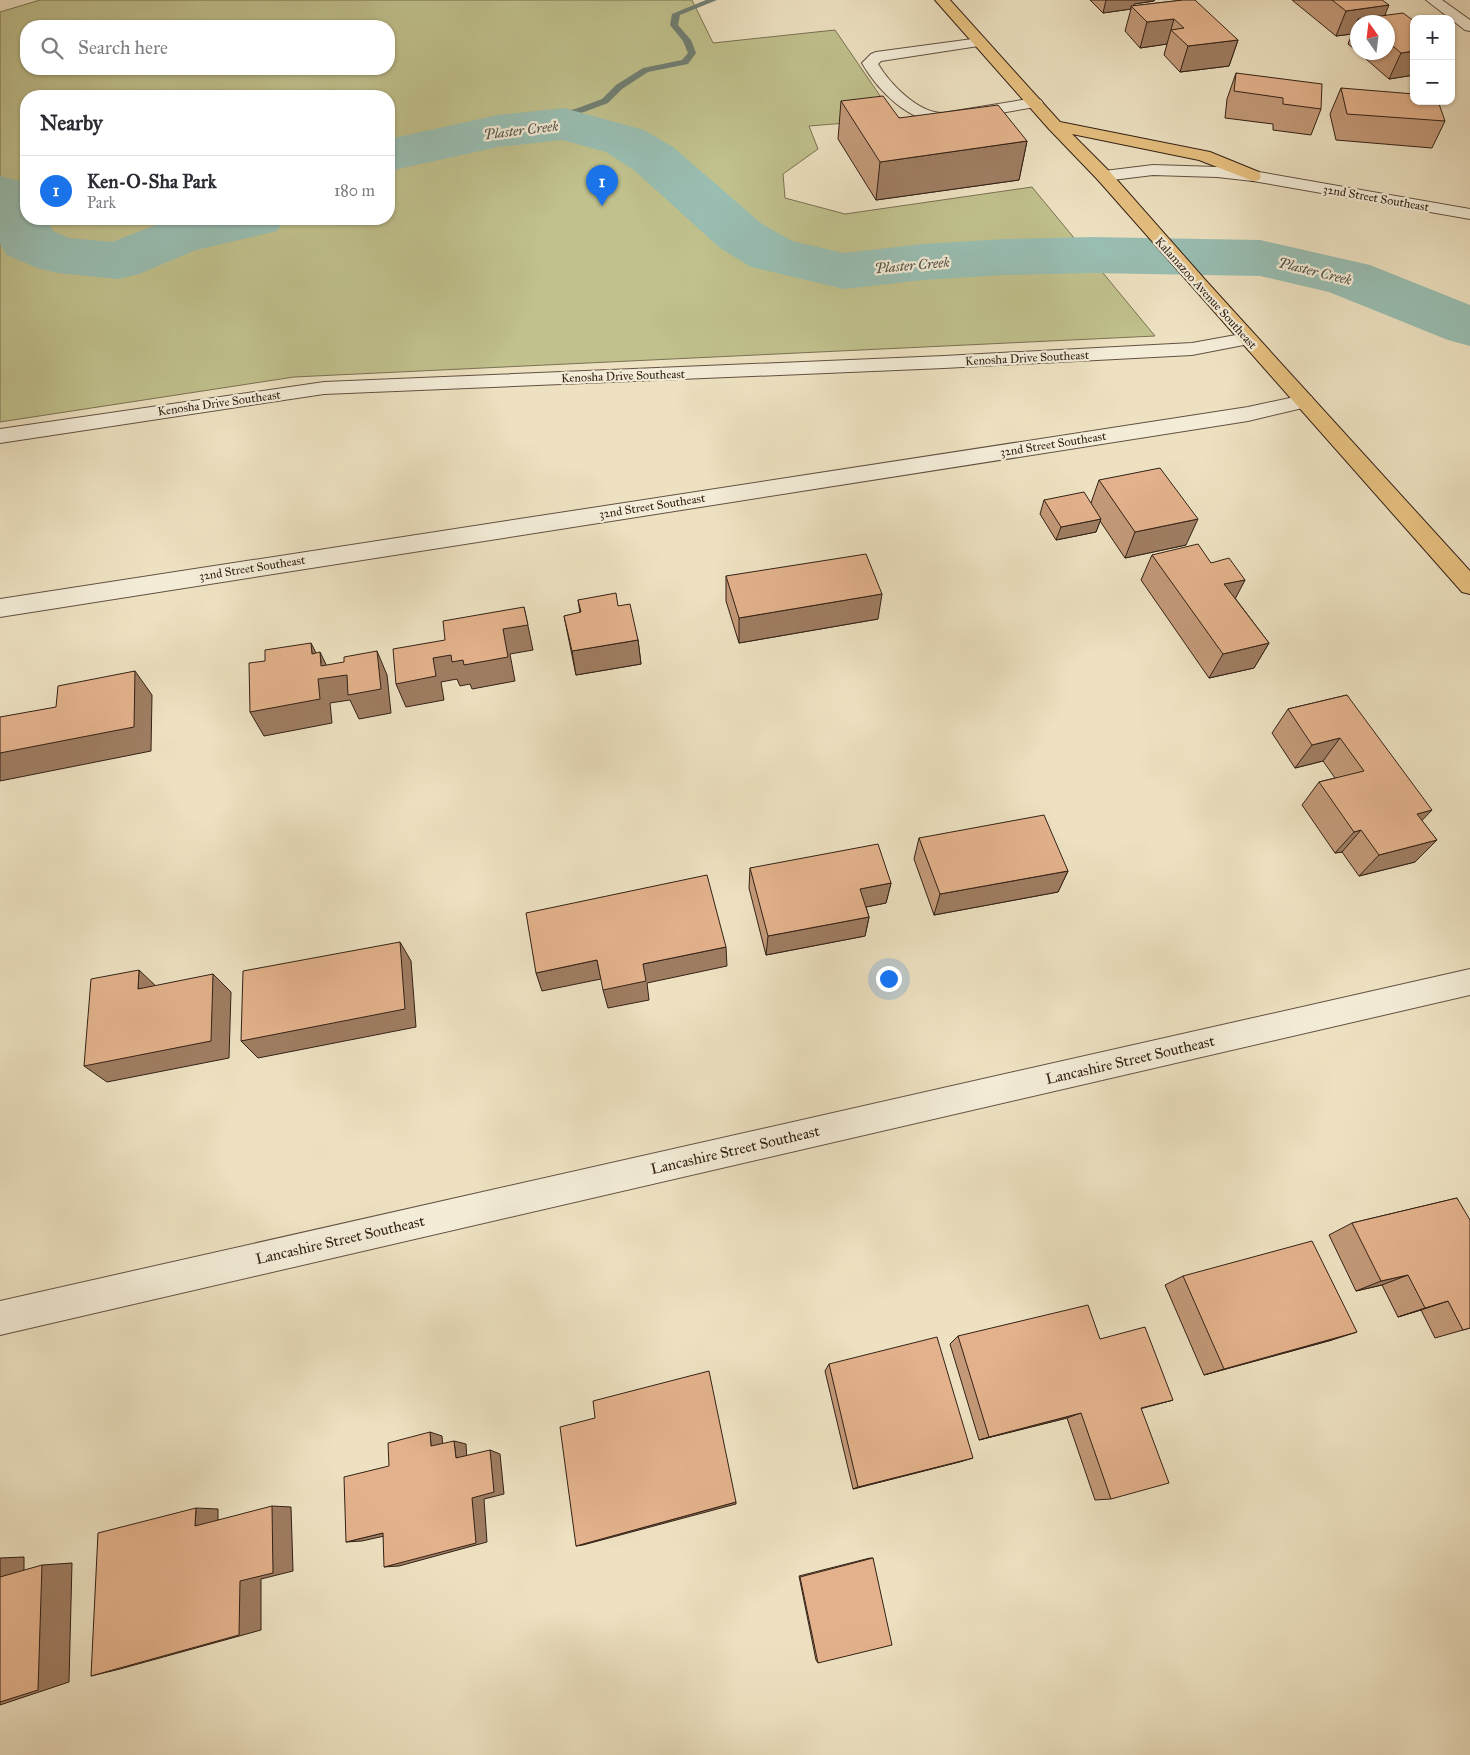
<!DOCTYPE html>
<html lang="en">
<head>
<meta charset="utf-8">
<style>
	:root { --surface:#fff; --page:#f7f7f7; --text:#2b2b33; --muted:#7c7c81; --line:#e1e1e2; --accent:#1a73e8 }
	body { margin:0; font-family:"IM FELL Great Primer",serif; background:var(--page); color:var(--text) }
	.controls { position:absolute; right:15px; top:15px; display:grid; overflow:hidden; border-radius:10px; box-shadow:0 1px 4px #0004 }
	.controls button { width:45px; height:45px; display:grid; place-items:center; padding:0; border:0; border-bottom:1px solid var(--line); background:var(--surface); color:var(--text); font:25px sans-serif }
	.compass { position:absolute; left:1350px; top:15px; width:45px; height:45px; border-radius:50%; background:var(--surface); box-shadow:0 1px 4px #0004; rotate:346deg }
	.you { position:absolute; left:888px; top:978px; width:18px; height:18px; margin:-12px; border:4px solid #fff; border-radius:50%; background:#1a73e8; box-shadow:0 0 0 8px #1a73e833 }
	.badge { display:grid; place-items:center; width:32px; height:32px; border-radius:50%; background:var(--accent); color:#fff; font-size:16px; font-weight:700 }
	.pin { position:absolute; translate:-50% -41px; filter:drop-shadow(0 1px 2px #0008) }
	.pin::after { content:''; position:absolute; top:26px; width:18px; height:15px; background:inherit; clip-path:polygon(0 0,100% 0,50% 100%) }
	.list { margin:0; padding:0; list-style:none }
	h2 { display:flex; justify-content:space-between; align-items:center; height:65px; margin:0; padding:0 20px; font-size:21px }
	h2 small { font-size:16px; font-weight:400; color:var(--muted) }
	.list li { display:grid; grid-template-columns:32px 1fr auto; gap:15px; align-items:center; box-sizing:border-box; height:70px; padding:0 20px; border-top:1px solid var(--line) }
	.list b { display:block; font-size:19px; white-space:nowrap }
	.list p { margin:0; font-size:16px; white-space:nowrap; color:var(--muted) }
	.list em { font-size:16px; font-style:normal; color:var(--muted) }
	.icon { flex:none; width:28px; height:28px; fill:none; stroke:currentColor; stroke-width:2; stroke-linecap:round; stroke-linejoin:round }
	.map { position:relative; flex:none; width:1470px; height:1755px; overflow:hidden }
	.search { position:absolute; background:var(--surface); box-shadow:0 1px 4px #0004; left:20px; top:20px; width:375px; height:55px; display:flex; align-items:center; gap:12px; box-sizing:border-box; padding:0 18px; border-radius:20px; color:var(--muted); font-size:19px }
	.panel { position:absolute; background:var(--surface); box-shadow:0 1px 4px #0004; left:20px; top:90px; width:375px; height:135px; border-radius:20px }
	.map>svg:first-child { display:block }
	.green { fill:#c0c18d; stroke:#7a7152; fill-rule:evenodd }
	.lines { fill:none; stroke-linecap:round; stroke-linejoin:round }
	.stream { fill:#707f74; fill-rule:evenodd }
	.river { fill:#99beb2; fill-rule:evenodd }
	.minor-casing { stroke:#625141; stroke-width:2 }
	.major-casing { stroke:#332116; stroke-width:2 }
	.minor { fill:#f3ecd7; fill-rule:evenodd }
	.major { fill:#e6c080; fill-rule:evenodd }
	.wall { fill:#c39978; stroke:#332116 }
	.shaded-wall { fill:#9f7d62; stroke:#332116 }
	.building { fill:#e3b28c; stroke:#332116 }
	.labels { text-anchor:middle; stroke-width:4.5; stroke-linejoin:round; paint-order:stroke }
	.far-street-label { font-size:12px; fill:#332116; stroke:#f3ecd7 }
	.far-water-label { font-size:14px; font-style:italic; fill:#525045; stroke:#f3ecd7 }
	.street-label { font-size:15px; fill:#332116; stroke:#f3ecd7 }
</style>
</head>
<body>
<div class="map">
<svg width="1470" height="1755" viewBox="0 0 1470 1755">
	<rect width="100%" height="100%" fill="#ede1c1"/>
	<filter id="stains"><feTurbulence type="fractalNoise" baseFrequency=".004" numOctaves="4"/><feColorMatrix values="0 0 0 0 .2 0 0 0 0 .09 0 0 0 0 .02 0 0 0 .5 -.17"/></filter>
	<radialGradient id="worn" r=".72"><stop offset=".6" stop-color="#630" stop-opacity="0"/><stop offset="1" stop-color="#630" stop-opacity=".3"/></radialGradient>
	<path class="green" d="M40 0H692L713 43 835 30 896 119 809 126 818 149 783 174 785 198 845 214 1032 187 1155 336 294 377 0 422V12ZM26 26H389V69H26ZM26 96H389V219H26Z"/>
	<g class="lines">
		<path class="stream" d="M706 0H717L680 15 678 25 691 40 696 53 688 64 648 72 622 89 608 103 584 112 498 134 494 131 578 108 602 99 616 85 643 68 682 60 688 53 683 41 670 25 672 14Z"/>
		<path class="river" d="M564 108 644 130 673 147 762 224 792 241 844 253 923 244 1005 239 1091 237 1260 240 1370 265 1470 305V346L1448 340 1329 292 1260 276 1091 273 1005 275 923 280 844 289 751 267 720 248 635 171 606 152 562 140 498 147 389 171V139L498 115Z
			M0 176 20 181 26 189V219H47L53 231 69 238 112 242 156 225 180 219H285L277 231 196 250 139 274 118 279 58 273 37 268 7 255 0 244Z"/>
		<g class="minor-casing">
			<path id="minor" d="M1426 0H1442L1470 20V31L1465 30Z
				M980 38 985 39 987 42 985 45 881 61 878 64C890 84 918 113 943 113L1035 98 1041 100 1043 103 1041 106 943 123C909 122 878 91 862 63L871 54 876 52Z
				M1153 165 1217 167 1253 171 1470 209V219L1253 181 1217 177 1153 175 1104 181 1098 180 1096 176 1098 172 1104 171Z
				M1247 333 1254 335 1257 339 1254 343 1192 355 944 368 324 394 0 443V429L324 382 944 356 1192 343Z
				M1304 395 1311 396 1314 401 1311 406 1248 421 0 617V599L1248 407Z
				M1470 969V995L0 1335V1301Z"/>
		</g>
		<g class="major-casing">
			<path id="major" d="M935 0H950L1060 122 1210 152 1259 172 1261 176 1259 180 1253 181 1199 160 1072 134 1110 172 1208 283 1470 571V594L1462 592 1098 180 1049 129Z"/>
		</g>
		<use href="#minor" class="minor"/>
		<use href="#major" class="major"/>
	</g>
	<path class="wall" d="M1090 0H1155L1154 1 1134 4 1133 6 1183 0 1238 40 1229 66 1180 72 1164 55 1167 44 1140 48 1125 31 1131 9 1103 13Z
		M1292 0H1382L1385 15 1414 21V75L1389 79 1358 52H1388V22H1358V52L1348 44 1352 34 1336 36Z
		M1236 73 1321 109 1311 135 1273 130V124L1225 118 1227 99Z
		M1341 88 1445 121 1432 148 1336 140 1330 114Z
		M841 101 899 118 1027 141 1019 180 876 200 838 139Z
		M1099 480 1186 545 1125 558 1100 521 1096 532 1056 540 1040 514 1044 500 1091 503Z
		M1152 555 1211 563 1245 580 1235 598 1269 643 1254 668 1209 678 1141 580Z
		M726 576 878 619 739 643 726 601Z
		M578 600 618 606 638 640 641 664 576 675 564 616 580 613Z
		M1347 695 1422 821 1437 840 1415 862 1359 876 1342 852 1335 853 1302 805 1319 782 1335 778 1323 761 1295 768 1272 733 1288 709Z
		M919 838 1068 871 1058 892 934 915 914 859Z
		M750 868 891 883 886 903 866 907 869 917 865 936 766 955 749 888Z
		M1457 1198 1470 1328 1435 1338 1421 1310 1398 1317 1382 1285 1356 1291 1329 1235 1352 1223Z
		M1183 1276 1332 1340 1204 1375 1165 1285Z
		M958 1336 1173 1400 1141 1408 1111 1499 1095 1500 1067 1418 979 1440 950 1344Z
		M829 1364 963 1461 853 1489 825 1371Z
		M870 1558H873L818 1663 816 1660 799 1576Z"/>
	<path class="shaded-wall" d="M1106 0H1155L1154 1 1134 4 1133 8 1131 6V9L1103 13Z
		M1389 5 1382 22 1358 19 1352 34 1336 36 1346 11Z
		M1174 19 1167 44 1140 48 1147 22Z
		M1238 40 1229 66 1180 72 1188 46Z
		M1414 51V75L1389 79 1401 53Z
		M1027 141 1019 180 876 200 880 162Z
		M1101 519 1096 532 1056 540 1061 527Z
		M1198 519 1186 545 1125 558 1135 532Z
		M1245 580 1232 605 1224 584Z
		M882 594 878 619 739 643V618Z
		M524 607 533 650 510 654 515 681 472 689 470 684 460 686 457 679 441 682 444 700 406 707 396 684 433 658 503 629Z
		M638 640 641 664 576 675 572 651Z
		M311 643 321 663 320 652 332 677 377 651 387 675 391 713 359 719 350 700 330 703 332 723 264 736 250 712 312 654Z
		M1269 643 1254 668 1209 678 1223 654Z
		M135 671 152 695 151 751 0 781V753Z
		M1340 738 1323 761 1295 768 1312 745Z
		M1432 810 1411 832 1417 814Z
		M1361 830 1342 852 1335 853 1354 832Z
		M1437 840 1415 862 1359 876 1379 855Z
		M1068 871 1058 892 934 915 940 894Z
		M891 883 886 903 856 909 860 889Z
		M869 917 865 936 766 955 768 936Z
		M400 942 411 961 416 1027 258 1058 241 1041Z
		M726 947 727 966 647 983 649 1000 608 1008 603 990 643 964Z
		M597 960 601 979 542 991 536 973Z
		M139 970 159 989H138Z
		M213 974 231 992 229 1058 107 1082 84 1066Z
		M1408 1275 1382 1285 1356 1291 1381 1281Z
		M1448 1301 1421 1310 1398 1317 1425 1308Z
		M1357 1332 1332 1340 1204 1375 1224 1369Z
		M1173 1400 1155 1405 1124 1413 1141 1408Z
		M1081 1413 1067 1418 979 1440 989 1437Z
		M430 1432 442 1436 443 1449 431 1446Z
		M454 1441 466 1444 467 1461 456 1458Z
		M490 1450 500 1454 504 1494 484 1499 487 1542 399 1566 384 1567 472 1498Z
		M973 1458 963 1461 853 1489 858 1487Z
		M736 1502V1504L583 1545 576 1546Z
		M272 1506 291 1507 293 1571 261 1579V1630L120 1669 91 1676 240 1581Z
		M196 1508 218 1509V1526H195Z
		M383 1533H398L362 1541 346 1542Z
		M24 1557V1578L0 1579V1558Z
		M72 1563 69 1682 0 1705V1702L42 1565Z"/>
	<path class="building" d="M1183 0H1195L1238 40 1188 46 1171 30 1184 28 1174 19 1147 22 1131 6Z
		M1332 0H1382L1389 5 1346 11Z
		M1403 13 1414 21V51L1401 53 1388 42V22H1363L1358 19Z
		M1236 73 1322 84 1321 109 1283 104V98L1234 91Z
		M1341 88 1414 94V101H1438L1445 121 1347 114Z
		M883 96 899 118 998 105 1027 141 880 162 841 101Z
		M1160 468 1198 519 1135 532 1099 480Z
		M1084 492 1101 519 1061 527 1044 500Z
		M1198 544 1211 563 1229 558 1245 580 1224 584 1269 643 1223 654 1152 555Z
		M866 554 882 594 739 618 726 576Z
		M616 593 618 606 630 604 638 640 572 651 564 616 581 612 578 600Z
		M524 607 528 625 503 629 508 657 464 665 463 660 452 662 451 655 433 658 436 676 396 684 393 649 445 640 443 621Z
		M311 643 312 654 320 652 321 666 344 662V657L377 651 381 689 348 695 347 675 318 679 320 699 250 712 249 663 265 661V650Z
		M135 671 134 727 0 753V717L56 707 58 686Z
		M1347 695 1432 810 1417 814 1437 840 1379 855 1361 830 1354 832 1319 782 1364 771 1340 738 1312 745 1288 709Z
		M1044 815 1068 871 940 894 919 838Z
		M878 844 891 883 860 889 869 917 768 936 750 868Z
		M707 875 726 947 643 964 646 981 603 990 597 960 536 973 526 913Z
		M400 942 405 1009 241 1041 243 971Z
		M139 970 138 989 213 974 211 1041 84 1066 91 979Z
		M1457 1198 1470 1220V1328L1463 1330 1448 1301 1425 1308 1408 1275 1381 1281 1352 1223Z
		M1312 1241 1357 1332 1224 1369 1183 1276Z
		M1088 1305 1100 1339 1145 1327 1173 1400 1141 1408 1169 1483 1111 1499 1081 1413 989 1437 958 1336Z
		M937 1337 973 1458 858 1487 829 1364Z
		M709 1371 736 1502 576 1546 560 1427 595 1418 593 1401Z
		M430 1432 431 1446 454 1441 456 1458 490 1450 494 1492 472 1498 476 1543 384 1567 383 1533 346 1542 344 1477 389 1466 388 1443Z
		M272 1506 273 1573 240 1581 239 1635 91 1676 98 1533 196 1508 195 1526Z
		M873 1558 892 1645 818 1663 800 1577Z
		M42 1565 38 1690 0 1702V1577Z"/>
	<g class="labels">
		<g class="far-street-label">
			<text transform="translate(1376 198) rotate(10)" y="4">32nd Street Southeast</text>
			<text transform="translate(1206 293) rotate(48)" y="4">Kalamazoo Avenue Southeast</text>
			<text transform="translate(1027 358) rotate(-3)" y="4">Kenosha Drive Southeast</text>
			<text transform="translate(623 376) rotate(-2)" y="4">Kenosha Drive Southeast</text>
			<text transform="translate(219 403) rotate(-8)" y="4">Kenosha Drive Southeast</text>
			<text transform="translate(1053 444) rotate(-9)" y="4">32nd Street Southeast</text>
			<text transform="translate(652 506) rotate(-9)" y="4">32nd Street Southeast</text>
			<text transform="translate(252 568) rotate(-9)" y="4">32nd Street Southeast</text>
		</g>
		<g class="far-water-label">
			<text transform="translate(521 130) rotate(-7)" y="5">Plaster Creek</text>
			<text transform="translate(912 265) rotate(-5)" y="5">Plaster Creek</text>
			<text transform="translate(1315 271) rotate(14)" y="5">Plaster Creek</text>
		</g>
		<g class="street-label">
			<text transform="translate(1130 1060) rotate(-13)" y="5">Lancashire Street Southeast</text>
			<text transform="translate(735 1150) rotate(-13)" y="5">Lancashire Street Southeast</text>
			<text transform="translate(340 1240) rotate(-13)" y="5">Lancashire Street Southeast</text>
		</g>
	</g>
	<rect width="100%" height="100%" filter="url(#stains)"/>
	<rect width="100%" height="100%" fill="url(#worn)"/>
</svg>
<div class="controls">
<button>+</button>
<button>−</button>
</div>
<svg class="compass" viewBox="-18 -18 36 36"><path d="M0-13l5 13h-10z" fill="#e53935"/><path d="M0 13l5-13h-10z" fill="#7c7c81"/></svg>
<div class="you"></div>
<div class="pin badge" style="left:602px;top:206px">1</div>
<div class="search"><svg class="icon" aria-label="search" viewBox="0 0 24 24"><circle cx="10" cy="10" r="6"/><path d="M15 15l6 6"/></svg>Search here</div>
<section class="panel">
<h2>Nearby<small></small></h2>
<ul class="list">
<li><span class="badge">1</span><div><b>Ken-O-Sha Park</b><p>Park</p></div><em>180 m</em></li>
</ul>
</section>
</div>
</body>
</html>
